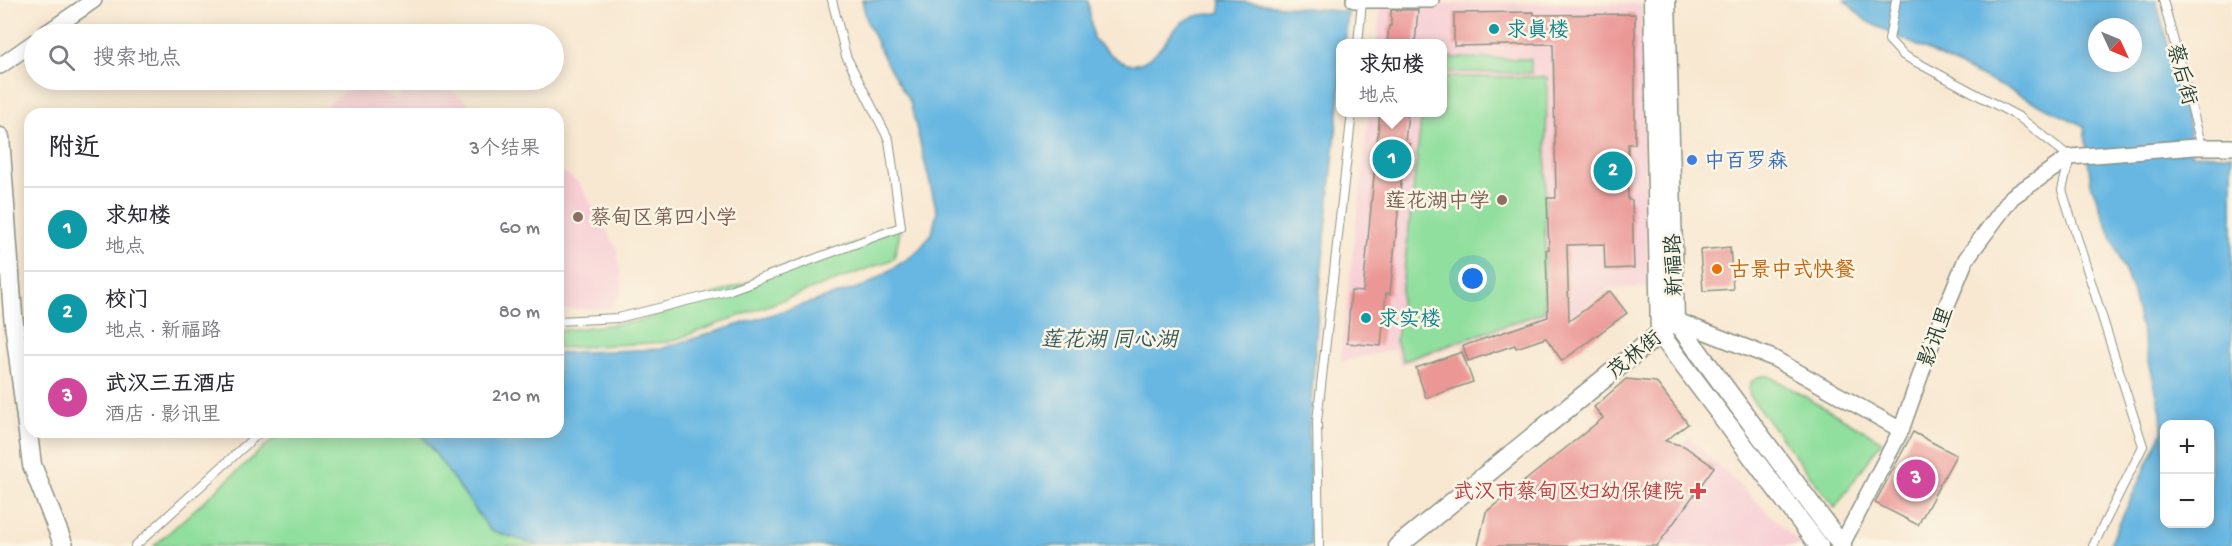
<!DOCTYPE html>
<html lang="zh">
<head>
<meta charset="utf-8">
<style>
	:root { --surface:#fff; --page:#f7f7f7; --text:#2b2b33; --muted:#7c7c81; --line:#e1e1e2; --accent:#1f6fb2 }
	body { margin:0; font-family:"Gochi Hand","LXGW WenKai TC",sans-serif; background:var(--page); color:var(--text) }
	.controls { position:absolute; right:18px; bottom:18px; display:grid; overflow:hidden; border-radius:12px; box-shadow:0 3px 15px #0003 }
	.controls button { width:54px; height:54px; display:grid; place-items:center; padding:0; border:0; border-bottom:2px solid var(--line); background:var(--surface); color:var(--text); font:30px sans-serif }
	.compass { position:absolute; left:2088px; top:18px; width:54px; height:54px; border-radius:50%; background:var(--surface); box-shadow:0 3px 15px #0003; rotate:134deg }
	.you { position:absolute; left:1473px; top:279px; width:21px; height:21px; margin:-15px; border:4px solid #fff; border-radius:50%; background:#1a73e8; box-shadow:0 0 0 9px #1a73e833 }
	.badge { display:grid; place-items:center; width:39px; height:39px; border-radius:50%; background:var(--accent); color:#fff; font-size:20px; font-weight:700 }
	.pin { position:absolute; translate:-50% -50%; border:3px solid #fff; box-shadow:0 2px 6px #0006 }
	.popup { position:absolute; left:1336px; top:39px; width:111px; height:78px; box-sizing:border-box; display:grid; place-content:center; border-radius:12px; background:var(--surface); filter:drop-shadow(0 2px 4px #0005); font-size:20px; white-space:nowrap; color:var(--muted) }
	.popup b { font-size:22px; color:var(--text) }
	.popup::after { content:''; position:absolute; left:50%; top:100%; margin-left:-12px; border:12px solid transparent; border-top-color:var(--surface) }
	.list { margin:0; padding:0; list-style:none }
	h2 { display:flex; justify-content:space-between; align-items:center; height:78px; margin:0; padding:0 24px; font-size:26px }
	h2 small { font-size:20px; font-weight:400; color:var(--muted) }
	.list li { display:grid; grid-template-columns:39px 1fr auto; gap:18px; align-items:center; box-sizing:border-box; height:84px; padding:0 24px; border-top:2px solid var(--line) }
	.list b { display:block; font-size:22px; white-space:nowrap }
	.list p { margin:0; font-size:20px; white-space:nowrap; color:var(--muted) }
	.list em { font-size:20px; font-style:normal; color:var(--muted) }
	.icon { flex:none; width:33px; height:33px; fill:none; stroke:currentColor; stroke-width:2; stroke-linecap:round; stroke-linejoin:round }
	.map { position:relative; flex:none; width:2232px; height:546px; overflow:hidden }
	.search { position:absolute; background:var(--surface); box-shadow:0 3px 15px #0003; left:24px; top:24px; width:540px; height:66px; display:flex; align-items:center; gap:15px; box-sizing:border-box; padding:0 21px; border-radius:33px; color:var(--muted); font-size:22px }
	.panel { position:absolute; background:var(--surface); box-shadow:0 3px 15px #0003; left:24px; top:108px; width:540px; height:330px; border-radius:18px }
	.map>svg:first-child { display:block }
	.built { fill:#f7cfd5 }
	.green { fill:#90df9e; stroke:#588e69; stroke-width:1.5 }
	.water { fill:#67b7e2; stroke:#437a8b; stroke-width:1.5; fill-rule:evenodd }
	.building { fill:#eb9796 }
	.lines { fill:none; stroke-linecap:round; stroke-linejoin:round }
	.service-casing { stroke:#8c9283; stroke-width:10 }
	.minor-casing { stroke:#8c9283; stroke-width:18 }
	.tertiary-casing { stroke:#8c9283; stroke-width:21 }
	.service { stroke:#fff; stroke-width:8 }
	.minor { stroke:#fff; stroke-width:15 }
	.tertiary { stroke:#fff; stroke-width:18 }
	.culture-dot { fill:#0f9aa8; stroke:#fcf5e5; stroke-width:2 }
	.shop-dot { fill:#3f7fe0; stroke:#fcf5e5; stroke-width:2 }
	.education-dot { fill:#8d6e63; stroke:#fcf5e5; stroke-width:2 }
	.food-dot { fill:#e8710a; stroke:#fcf5e5; stroke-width:2 }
	.health-dot { fill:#e0444e; stroke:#fcf5e5; stroke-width:2 }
	.labels { text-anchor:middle; stroke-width:5; stroke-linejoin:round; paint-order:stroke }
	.culture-label { font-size:21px; fill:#0d838f; stroke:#fcf5e5; text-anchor:start }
	.street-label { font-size:21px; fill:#1f3d34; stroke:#fcf5e5 }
	.shop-label { font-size:21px; fill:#366cbe; stroke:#fcf5e5; text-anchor:start }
	.education-label { font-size:21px; fill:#785e54; stroke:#fcf5e5; text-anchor:end }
	.food-label { font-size:21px; fill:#c56008; stroke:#fcf5e5; text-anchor:start }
	.health-label { font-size:21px; fill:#be3a42; stroke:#fcf5e5; text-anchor:end }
	.water-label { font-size:22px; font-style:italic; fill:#315c60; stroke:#fcf5e5 }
</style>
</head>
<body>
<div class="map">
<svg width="2232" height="546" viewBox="0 0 2232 546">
	<rect width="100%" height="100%" fill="#fcf5e5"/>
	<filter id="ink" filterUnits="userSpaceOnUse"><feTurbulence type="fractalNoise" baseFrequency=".0167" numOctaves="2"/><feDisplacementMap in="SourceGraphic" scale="12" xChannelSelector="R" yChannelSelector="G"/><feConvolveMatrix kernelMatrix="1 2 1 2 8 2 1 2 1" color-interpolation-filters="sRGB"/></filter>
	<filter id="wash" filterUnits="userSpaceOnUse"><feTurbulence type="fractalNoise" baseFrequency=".008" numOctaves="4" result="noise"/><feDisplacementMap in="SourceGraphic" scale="24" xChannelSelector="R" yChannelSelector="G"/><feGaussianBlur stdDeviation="1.35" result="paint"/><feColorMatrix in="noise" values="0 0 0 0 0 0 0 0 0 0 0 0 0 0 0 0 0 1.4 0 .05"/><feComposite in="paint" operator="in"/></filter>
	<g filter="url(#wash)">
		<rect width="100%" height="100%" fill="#f8e8d2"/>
		<path class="built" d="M1381 4H1641L1648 288H1610L1571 316 1537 318 1400 365 1395 349 1340 362 1369 113 1443 112V44L1377 43Z
			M409 80H436L484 114H315L347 89 370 86 398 100Z
			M558 168 580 184 617 249 623 290 610 308 558 310Z
			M1689 437 1803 546H1610Z"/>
		<path class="green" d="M1447 58 1531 59V73L1447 72Z
			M1443 77H1547L1544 312 1403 361 1396 341 1422 113 1443 112Z
			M901 227 894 259 669 342 558 348V331L641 321Z
			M1760 376H1769L1882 441 1835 508 1750 397 1749 389 1751 382Z
			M281 432H420L490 530 540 546H154Z"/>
		<path class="water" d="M862 0H1088L1093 38C1118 62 1134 79 1162 46 1168 39 1173 30 1180 24 1190 15 1207 14 1220 13L1221 0 1348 12 1345 43 1341 44V83L1319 297 1309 431 1311 546H540L490 530 420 432H558V353L660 349 867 285 912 256 923 245 932 233 937 212 910 102 887 64 867 22Z
			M1844 0H2156L2188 122 2192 154 2232 155V546H2109L2162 432 2161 412 2132 290 2091 184 2084 126 1866 21ZM2097 27H2133V63H2097ZM2164 424H2210V524H2164Z"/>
		<g id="blocks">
			<path class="building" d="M1391 10H1418L1415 44H1387L1389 26H1391Z
				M1534 12V15L1635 14V144H1628V200H1632L1634 268 1605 269 1604 244 1567 245 1569 321 1610 291 1627 313 1562 361 1546 338 1516 348 1515 345 1468 361 1463 346 1548 317 1546 250 1549 249 1547 198H1556L1553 44 1454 46V13Z
				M1380 112H1408L1405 143 1410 144 1407 174 1402 173 1390 294 1386 293 1381 346 1347 343 1351 291 1363 292Z
				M1730 247 1733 289 1703 291 1700 250Z
				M1462 352 1473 382 1426 398 1416 368Z
				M1626 379 1656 382 1688 424 1665 441 1684 446 1714 467 1657 546H1478L1486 512 1603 418 1594 407Z
				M1913 432 1956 455 1918 525 1875 503Z"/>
		</g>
	</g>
	<g filter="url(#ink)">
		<use href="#blocks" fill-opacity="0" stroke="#8c9283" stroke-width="1.5"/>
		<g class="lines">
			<g class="service-casing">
				<path id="service" d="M1896 0 1889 40 1903 55 2019 117 2070 157 2062 190 2143 446 2093 546
					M2163 0 2202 147
					M1358 44 1362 1
					M558 321 618 318 727 291 901 227 889 140 846 56 832 0
					M135 546 260 432
					M1319 546 1317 421 1352 112"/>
			</g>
			<g class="minor-casing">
				<path id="minor" d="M1354 0H1431
					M45 34 94 0
					M0 66 34 42
					M1675 320 1773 358 1901 430
					M1841 546 1901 430 1935 334 1966 259 2012 197 2070 157 2195 147H2232"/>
			</g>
			<g class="tertiary-casing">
				<path id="tertiary" d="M1653 0 1660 334 1819 546
					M1666 0 1675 320 1842 546
					M0 137 13 315 32 465 64 546
					M1398 546 1669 326"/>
			</g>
			<use href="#service" class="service"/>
			<use href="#minor" class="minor"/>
			<use href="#tertiary" class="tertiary"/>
		</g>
	</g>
	<g class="culture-dot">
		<circle cx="1494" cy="29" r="6"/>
		<circle cx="1366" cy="318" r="6"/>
	</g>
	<circle class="shop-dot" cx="1692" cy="160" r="6"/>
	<g class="education-dot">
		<circle cx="1502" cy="200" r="6"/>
		<circle cx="578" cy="217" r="6"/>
	</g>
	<circle class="food-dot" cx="1717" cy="269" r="6"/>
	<path class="health-dot" d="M1695 482h6v6h6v6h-6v6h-6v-6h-6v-6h6z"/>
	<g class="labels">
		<g class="culture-label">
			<text x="1506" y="36">求真楼</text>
			<text x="1378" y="325">求实楼</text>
		</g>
		<g class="street-label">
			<text transform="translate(2183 74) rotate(75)" y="7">蔡后街</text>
			<text transform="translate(1673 265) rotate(-92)" y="7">新福路</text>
			<text transform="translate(1935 336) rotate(-69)" y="7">影讯里</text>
			<text transform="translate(1634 354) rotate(-39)" y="7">茂林街</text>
		</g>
		<g class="shop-label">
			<text x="1704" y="167">中百罗森</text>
		</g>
		<g class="education-label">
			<text x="1490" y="207">莲花湖中学</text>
			<text x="590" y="224" text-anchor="start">蔡甸区第四小学</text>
		</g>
		<g class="food-label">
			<text x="1729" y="276">古景中式快餐</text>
		</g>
		<g class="health-label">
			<text x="1684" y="498">武汉市蔡甸区妇幼保健院</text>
		</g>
		<g class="water-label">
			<text x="1109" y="346">莲花湖 同心湖</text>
		</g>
	</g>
</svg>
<div class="controls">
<button>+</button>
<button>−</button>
</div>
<svg class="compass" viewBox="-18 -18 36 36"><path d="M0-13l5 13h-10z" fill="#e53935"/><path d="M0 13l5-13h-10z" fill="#7c7c81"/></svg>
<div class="you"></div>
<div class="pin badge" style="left:1392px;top:159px;background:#0f9aa8">1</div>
<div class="popup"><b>求知楼</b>地点</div>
<div class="pin badge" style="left:1613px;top:171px;background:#0f9aa8">2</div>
<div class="pin badge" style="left:1916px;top:479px;background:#d1479c">3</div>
<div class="search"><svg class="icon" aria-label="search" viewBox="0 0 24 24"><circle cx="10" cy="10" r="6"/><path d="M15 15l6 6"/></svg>搜索地点</div>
<section class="panel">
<h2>附近<small>3个结果</small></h2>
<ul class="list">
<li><span class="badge" style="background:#0f9aa8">1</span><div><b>求知楼</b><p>地点</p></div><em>60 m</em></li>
<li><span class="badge" style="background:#0f9aa8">2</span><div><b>校门</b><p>地点 · 新福路</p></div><em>80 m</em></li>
<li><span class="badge" style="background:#d1479c">3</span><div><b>武汉三五酒店</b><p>酒店 · 影讯里</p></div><em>210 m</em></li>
</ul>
</section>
</div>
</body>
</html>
